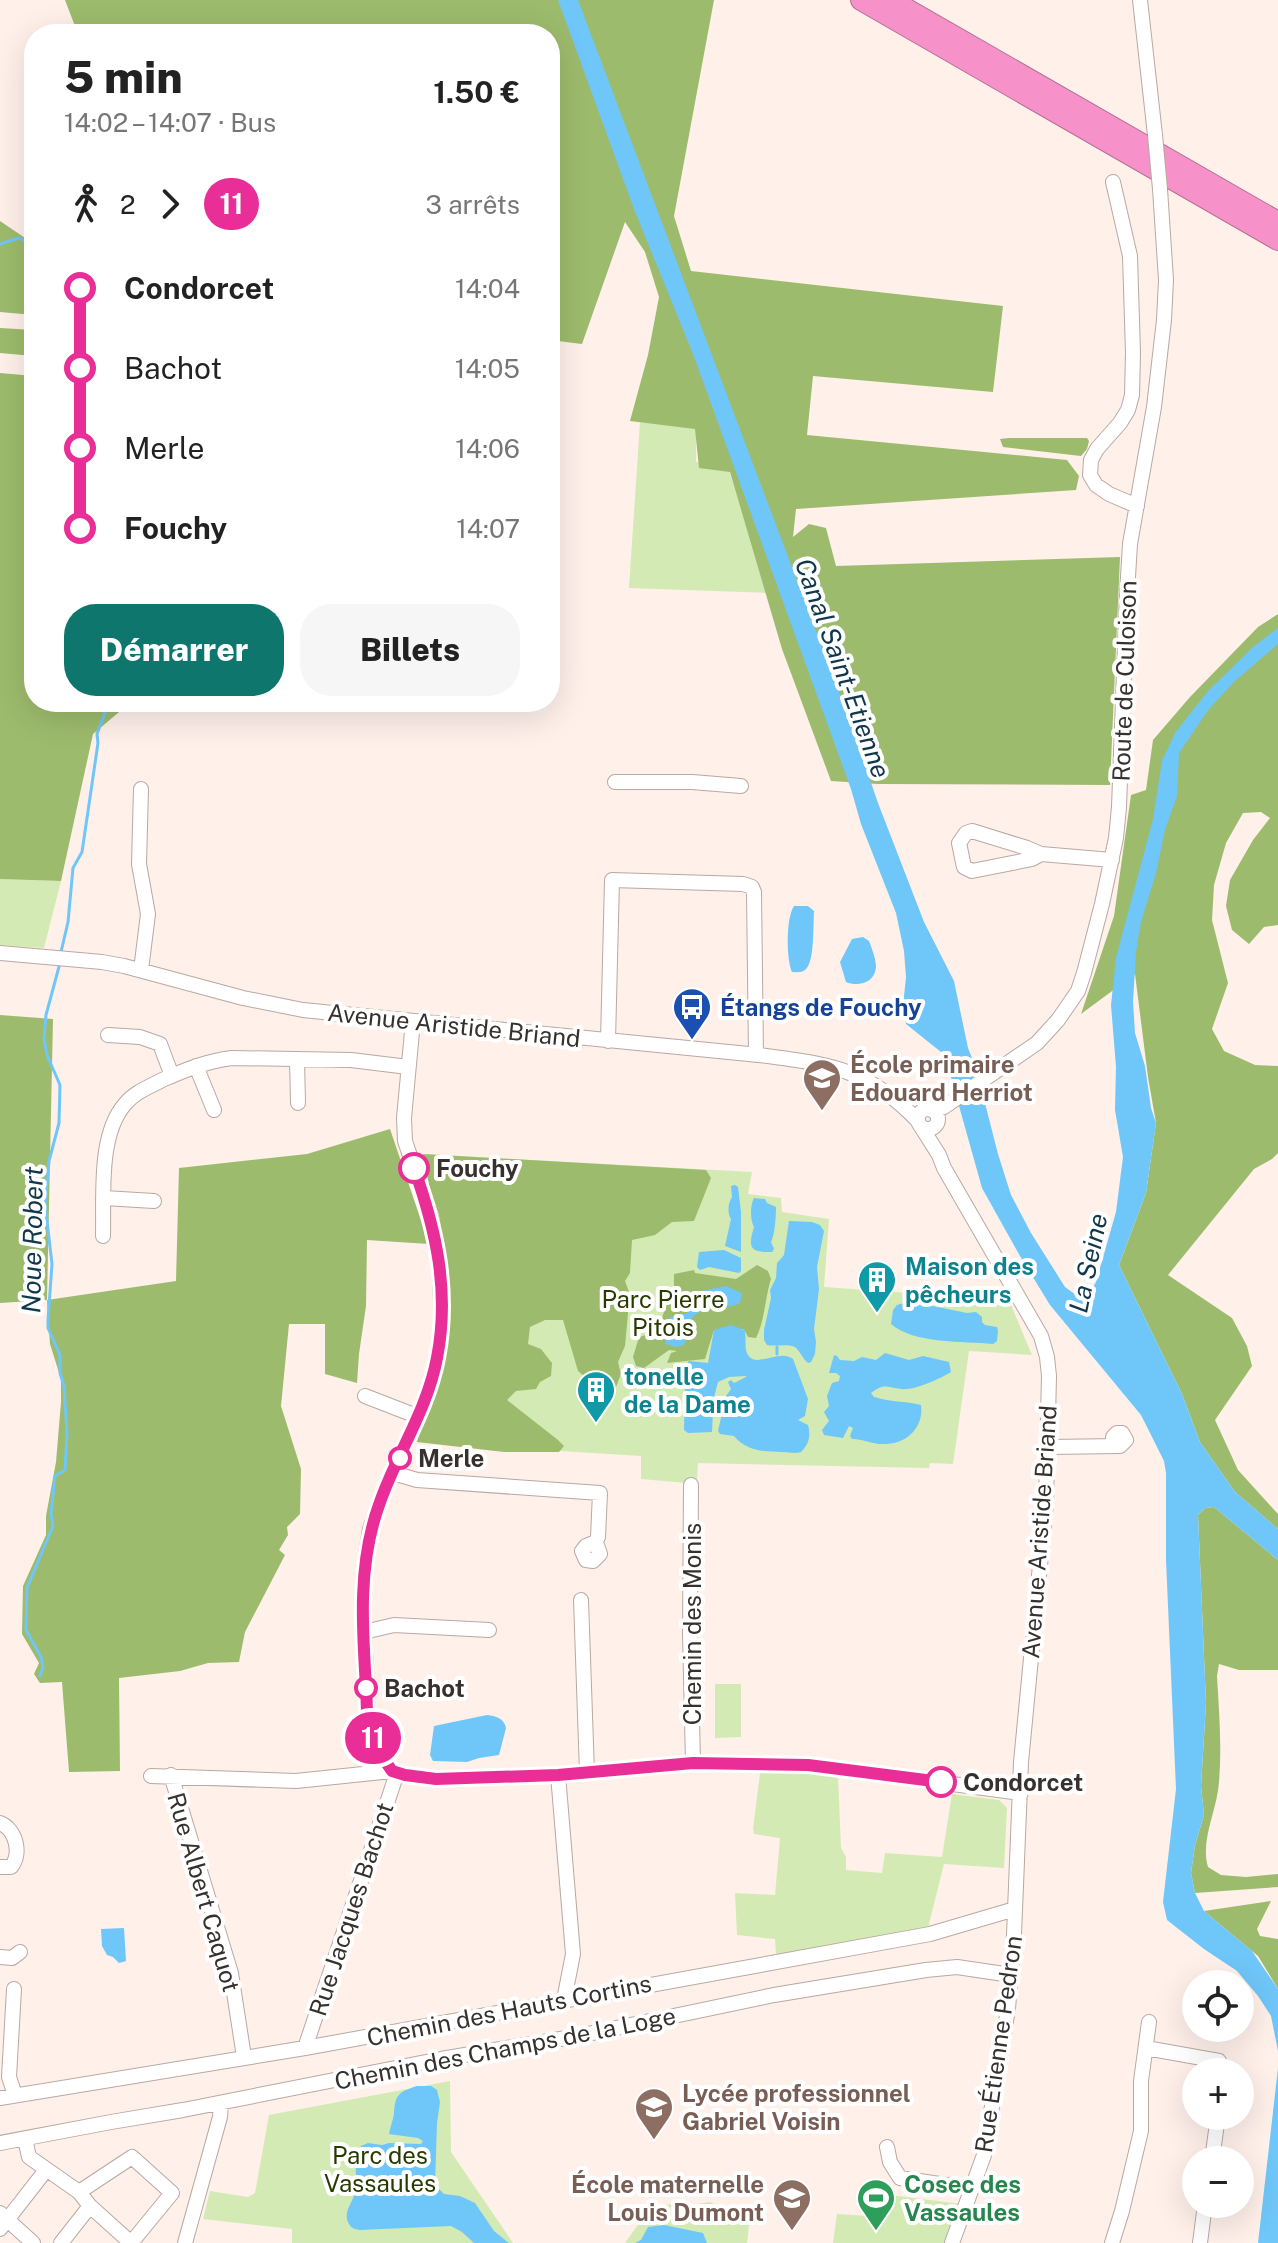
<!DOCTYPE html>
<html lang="fr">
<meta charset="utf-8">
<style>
:root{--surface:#fff;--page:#f6f6f6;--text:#222;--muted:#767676;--accent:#0f766e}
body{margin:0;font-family:"Public Sans",sans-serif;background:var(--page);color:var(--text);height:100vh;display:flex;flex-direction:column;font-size:30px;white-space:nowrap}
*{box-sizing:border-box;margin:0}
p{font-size:26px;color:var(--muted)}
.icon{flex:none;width:44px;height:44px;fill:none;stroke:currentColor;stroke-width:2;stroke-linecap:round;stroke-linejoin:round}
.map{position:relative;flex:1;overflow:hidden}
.sheet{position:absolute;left:24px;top:24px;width:536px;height:688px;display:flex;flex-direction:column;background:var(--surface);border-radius:32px;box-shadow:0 8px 32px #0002}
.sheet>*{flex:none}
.badge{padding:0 16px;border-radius:26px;font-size:28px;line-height:52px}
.controls{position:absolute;left:1182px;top:1970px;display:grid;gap:16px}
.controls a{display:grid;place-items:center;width:72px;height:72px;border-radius:50%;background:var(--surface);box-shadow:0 8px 32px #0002;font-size:40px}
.map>.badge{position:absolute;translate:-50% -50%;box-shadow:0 0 0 4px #fff}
.legs{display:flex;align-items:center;gap:12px;height:88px;padding:0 40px;font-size:26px}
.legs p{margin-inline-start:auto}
.overview{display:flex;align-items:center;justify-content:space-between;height:136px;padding:0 40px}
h1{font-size:44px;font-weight:800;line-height:60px}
.primary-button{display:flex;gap:16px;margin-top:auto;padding:16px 40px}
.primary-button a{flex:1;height:92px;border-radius:32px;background:var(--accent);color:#fff;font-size:32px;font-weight:800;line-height:92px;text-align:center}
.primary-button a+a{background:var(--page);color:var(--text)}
ul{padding:0 40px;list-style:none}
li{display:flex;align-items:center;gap:28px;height:80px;font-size:30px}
li i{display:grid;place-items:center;width:12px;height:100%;margin:0 10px;background:currentColor}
li i::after{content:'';width:20px;height:20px;margin:-10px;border:6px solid;border-radius:50%;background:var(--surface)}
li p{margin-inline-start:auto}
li:first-child i{background:linear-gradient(#0000 50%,currentColor 0)}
li:last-child i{background:linear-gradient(currentColor 50%,#0000 0)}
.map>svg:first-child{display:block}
.green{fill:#d4eab4}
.forest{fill:#9dbb6c}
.water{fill:#6fc6f8}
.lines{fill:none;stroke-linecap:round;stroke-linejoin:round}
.stream{stroke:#6fc6f8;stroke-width:3}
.minor-casing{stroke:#b7a9a3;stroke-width:16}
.highway-casing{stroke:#b37093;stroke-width:22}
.minor{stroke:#fff;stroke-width:14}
.highway{stroke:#f692c9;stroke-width:20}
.minor-bridge-casing{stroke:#b7a9a3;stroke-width:16;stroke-linecap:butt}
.minor-bridge{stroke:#fff;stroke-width:14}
.line-1-casing{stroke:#fff;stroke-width:18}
.line-1{stroke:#e92e97;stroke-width:12}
.stop-1-dot{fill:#fff;stroke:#e92e97;stroke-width:4}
.labels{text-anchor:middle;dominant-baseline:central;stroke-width:8;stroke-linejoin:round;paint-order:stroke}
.street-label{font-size:24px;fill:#36302e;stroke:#fff}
.transit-label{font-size:24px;font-weight:bold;fill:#164399;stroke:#fff;text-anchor:start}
.education-label{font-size:24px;font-weight:bold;fill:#785e54;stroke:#fff;text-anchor:start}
.stop-label{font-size:24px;font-weight:bold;fill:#36302e;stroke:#fff;text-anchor:start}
.culture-label{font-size:24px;font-weight:bold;fill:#0d838f;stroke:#fff;text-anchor:start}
.park-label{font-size:24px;fill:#293a00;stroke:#fff}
.leisure-label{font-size:24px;font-weight:bold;fill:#27864d;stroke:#fff;text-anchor:start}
.water-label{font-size:26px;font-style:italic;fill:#10374b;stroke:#fff}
</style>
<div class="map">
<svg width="1278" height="2243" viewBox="0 0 1278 2243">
<rect width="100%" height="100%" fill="#fff0ea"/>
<path class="green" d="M640 422 696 428V462L727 464 768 593 629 588Z
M0 879 61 881 44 948 0 945Z
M423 1154 752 1172 748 1194 781 1198 782 1212 829 1219 824 1287 1009 1300 1032 1355 969 1351 953 1464 930 1463 929 1468 698 1463 697 1484 641 1479V1456L417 1442 449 1317 450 1284 439 1215 429 1185Z
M715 1684H741V1737L715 1738Z
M805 1772 838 1777 841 1848 846 1857V1870L882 1873 885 1853 942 1857 952 1794 999 1800 1007 1808 1004 1868 944 1864 928 1928 776 1955 775 1939 737 1935 735 1893 775 1895 780 1838 754 1834 753 1829 760 1773Z
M450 2081 451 2152 513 2243H292V2229L203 2219 210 2191 248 2197 255 2193 269 2115Z
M872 2180 882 2181V2194L962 2204 948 2243H833L837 2214 869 2216Z
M710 2202 729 2210H751L747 2243H625L652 2205 696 2204Z"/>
<path class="forest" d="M65 0H714L674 216 691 271 1003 306 993 392 813 376 807 435 1067 460 1079 476 1076 490 796 509 793 537 809 524 826 528 836 566 1120 557 1110 785 878 784 831 781 782 649 730 472 699 468 695 429 630 421 648 355 659 297 645 252 625 222 582 344 550 340V34H78Z
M0 221 34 244V315L0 312Z
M0 328 34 330V356L0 353Z
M0 373 34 376V702H131L93 734 61 881 0 879Z
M1009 438H1087L1089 441 1087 449 1081 456 1003 447 1000 439Z
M1278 614V925L1264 927 1249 944 1232 930 1226 906 1230 880 1253 840 1270 818 1261 812 1243 813 1226 843 1214 885 1212 920 1228 983 1212 1029 1224 1051 1255 1065 1278 1066V1153L1272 1159 1254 1169 1168 1275 1232 1318 1247 1346 1252 1366 1215 1420 1238 1470 1278 1514V1529L1235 1492 1200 1442 1182 1394 1119 1265 1146 1193 1156 1123 1148 1077 1135 974 1081 1014 1114 916 1131 795 1146 790 1153 740 1190 697 1258 627Z
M0 1015 53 1019 47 1300 176 1281 179 1168 307 1154 390 1129 429 1244 367 1240 366 1306 359 1354 357 1383 325 1374V1324H289L281 1406 301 1469 300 1514 287 1527 288 1535 279 1550 285 1555 245 1632 239 1662 208 1663 180 1671 119 1678 120 1771 69 1772 62 1682 40 1683 34 1674 39 1663 22 1634 23 1586 46 1535V1516L56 1462 61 1402V1379L50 1344 47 1300 0 1303Z
M423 1154 706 1170 711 1178 694 1221 672 1222 655 1235 632 1240 630 1273 625 1281 629 1292 628 1313 625 1346 618 1362 621 1374 616 1387C602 1388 588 1380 578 1371L563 1320H545L530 1327 528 1344 541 1349 552 1363 551 1376 540 1382 536 1389 516 1391 507 1400 558 1440 564 1446 559 1452H504L417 1442 449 1317 450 1284 439 1215 429 1185Z
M757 1265 768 1271 771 1279C765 1298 765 1320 756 1338L748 1337 744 1329 714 1330 705 1359 667 1363 671 1353 677 1351 669 1350 644 1368 636 1366 633 1357 639 1337 655 1332 661 1336V1322L665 1308 668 1303H678L683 1298 681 1288 674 1287V1274L694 1270 695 1273 736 1279Z
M1214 1507 1278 1560V1670H1239L1219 1664 1217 1676C1219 1711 1222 1747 1219 1782 1217 1811 1200 1840 1208 1867L1221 1875 1246 1877 1278 1874V1887L1195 1893 1191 1873 1195 1845 1204 1815 1201 1786 1206 1703 1198 1515 1205 1508Z
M1271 1901 1257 1929 1260 1936 1278 1939V1989L1258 1956 1204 1911Z"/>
<path class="water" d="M558 0H578L847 713 878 803 924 922 954 981 968 1048 976 1068 998 1154 1011 1195 1031 1233 1065 1287 1076 1295 1089 1294 1096 1282 1116 1212 1123 1157 1115 1110 1116 1067 1111 1005 1116 958 1153 819 1162 761 1175 733 1208 691 1253 647 1278 628V644L1235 681 1209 709 1179 753 1177 796 1165 830 1156 873 1141 922 1136 952 1133 1002 1135 1033 1145 1066 1151 1108 1156 1123 1146 1193 1119 1265 1182 1394 1200 1442 1235 1492 1278 1529V1560L1214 1507 1205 1508 1198 1515 1206 1703 1201 1786 1204 1815 1195 1845 1191 1873 1195 1893 1204 1911 1252 1951 1278 1989V2051L1271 2016 1258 1996 1237 1971 1204 1949 1167 1920 1163 1902 1176 1789 1166 1560V1473L1164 1461 1141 1415 1050 1305 1020 1256 982 1188 947 1063 941 1052 906 1024 903 1006 906 977 904 951 896 913 861 824 851 789 693 354 634 209Z
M794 906H808L814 911C813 923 815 963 805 970 802 973 795 972 792 972 786 959 786 918 794 906Z
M863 937 869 941C872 949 876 959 876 967 875 983 858 987 846 982L840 962 852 939Z
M735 1185 738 1187 741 1212V1252L725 1246 731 1219C727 1213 728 1203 732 1197L731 1186Z
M754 1198 765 1199 767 1203 776 1207C776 1215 775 1235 771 1242L774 1249 772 1252C749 1253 748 1247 754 1227 750 1220 750 1205 754 1198Z
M789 1221 812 1222 820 1225 824 1231 817 1267 819 1289 814 1329 816 1342 815 1354 811 1362 808 1363C803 1359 800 1351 795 1347 788 1343 775 1347 767 1345L764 1340V1330L771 1298 770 1290 776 1278 777 1263 784 1255Z
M724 1250 741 1258V1271L739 1273 709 1267 700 1270 697 1267 699 1252Z
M726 1286 742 1293 740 1303C722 1312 697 1301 688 1326 685 1333 687 1339 684 1345L675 1347 666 1344 665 1327 670 1317 687 1313 697 1292Z
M904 1303 923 1304 967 1313 976 1312 982 1317V1322L985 1325 997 1327 998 1331 997 1341 993 1344C963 1341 914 1344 891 1324L893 1310 897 1305Z
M731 1325 745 1330C746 1337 745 1344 746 1350 752 1373 778 1347 793 1359L808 1399 805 1416 798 1420 808 1425C811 1436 809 1444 801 1452 794 1454 790 1452 782 1452 763 1451 748 1452 734 1436L720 1434 718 1431 726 1396 731 1389 728 1382 731 1380 734 1383 746 1377V1376L729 1377 718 1382 711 1409 713 1411 712 1432 688 1433 684 1430C684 1409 686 1388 686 1365L689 1361 708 1363 714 1330Z
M885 1353 909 1360 923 1356 949 1362 951 1372C940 1379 913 1391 901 1389 886 1387 884 1383 871 1393L874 1397C889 1402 906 1401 921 1405 924 1427 907 1444 885 1444 874 1445 863 1439 852 1439L850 1436 853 1428 849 1426 843 1438 824 1435 822 1430 829 1421 824 1412 829 1406 827 1396 832 1383 839 1381 840 1376 836 1373H829L834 1355 837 1356 840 1360 854 1361 862 1357 876 1360Z
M487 1715C496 1716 504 1718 506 1728L499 1755 479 1758 467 1762 433 1761 430 1755 434 1726Z
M124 1928 126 1961 119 1963 113 1957 107 1955 102 1946 101 1929Z
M1278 2068V2243H1258Z
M417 2086H431L437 2090 440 2102 437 2123 435 2185 444 2194 460 2196 475 2203 494 2231 509 2243H474L462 2232 451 2226 360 2230C355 2229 352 2229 349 2224 342 2212 353 2203 355 2192 358 2174 352 2164 361 2146L368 2143 382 2145 389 2143 421 2144 423 2141 418 2138 389 2134C390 2127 393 2121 394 2114 395 2095 398 2092 417 2086Z
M664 2225 703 2233 707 2243H635L641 2240 648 2227Z"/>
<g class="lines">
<path class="stream" d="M0 244 19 238 34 246
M61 952 68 922 73 868 82 852 98 743 97 734 109 702
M777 1347V1354
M40 1676 43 1667 41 1657 26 1630 27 1588 53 1526 51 1514 55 1476 65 1470 67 1433 64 1386 60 1373V1355L48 1328V1320L52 1264 45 1204 49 1161 59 1123 60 1085 47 1055 44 1039 46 1015 60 963"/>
<defs>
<path id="minor" d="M1140 0 1155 135
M1113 182 1130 256 1133 353 1132 395 1128 410 1120 423 1097 449 1091 460 1090 475 1096 485 1109 494 1137 506
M615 782H692L741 786
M1041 854 1032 859 972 871 964 867 959 843 966 833 972 831 1027 848 1041 854 1112 860
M0 953 102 962 124 966 243 998 303 1010 759 1055C828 1064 868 1068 918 1121
M141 970 148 914 139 864 141 789
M413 1021 404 1118 405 1141 431 1218 439 1257 442 1323 437 1358 430 1386 419 1417 380 1500 370 1529 366 1554 363 1582 364 1632 369 1731 392 1771 405 1775 436 1779 558 1775 693 1763 808 1765 1021 1793
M108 1035 140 1037 160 1044 172 1076
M608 1041 612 880 743 884 752 887 754 892 756 1055
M297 1059 298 1103
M196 1066 214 1110
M918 1119a10 10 0 1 1 20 0a10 10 0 1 1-20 0Z
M933 1111 944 1107 1037 1043 1058 1020 1078 991 1084 973 1102 904 1116 838 1119 807 1127 593 1130 544 1154 407 1164 320 1166 280 1160 189
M920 1125 939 1155 944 1168 1041 1336 1047 1357 1049 1376 1046 1503 1021 1762 1014 1935 1008 2009 984 2155 952 2243
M104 1198 154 1201
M103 1236C104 1195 98 1135 125 1104 135 1092 149 1087 162 1080 185 1070 207 1061 232 1058L351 1060 408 1067
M365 1396 419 1417
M1048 1447 1120 1446 1126 1440 1122 1433H1117L1113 1437V1443L1117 1445
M393 1473 417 1480 600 1493 598 1537 596 1542 586 1546 582 1551 586 1560 593 1561 600 1554 596 1542
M691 1485 690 1634 693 1763
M581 1600 587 1773
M364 1632 394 1625 489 1630
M171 1775 231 1973 244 2057
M558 1775 573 1954 564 2000
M151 1776 296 1781 392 1771
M0 1823C16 1829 22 1854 11 1867H0
M0 1957 12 1958 20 1952
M14 1989 9 2077 15 2095
M305 2048 395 1779 392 1771
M1146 2048 1219 2061
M0 2098 305 2048 930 1934 1015 1909
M25 2139 29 2157 79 2192
M0 2143 111 2122 183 2110 441 2059 578 2036 774 1995 926 1970 957 1967 1011 1975
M887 2147 890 2162 900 2178 972 2189
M1212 2160 1218 2116
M90 2206 131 2243
M0 2213 33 2243
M0 2229 46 2170
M61 2243 90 2206 79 2192 132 2157 172 2193 131 2243
M185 2243 220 2117 221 2103
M1112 2243 1122 2211 1141 2131V2081L1149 2022
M1200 2243 1205 2204"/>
<path id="highway" d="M861 0 1278 240
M891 0 1278 222"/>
</defs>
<use href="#minor" class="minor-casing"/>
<use href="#highway" class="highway-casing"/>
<use href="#minor" class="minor"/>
<use href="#highway" class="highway"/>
<defs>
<path id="minor-bridge" d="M1155 135 1160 189"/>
</defs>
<use href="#minor-bridge" class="minor-bridge-casing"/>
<use href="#minor-bridge" class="minor-bridge"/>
</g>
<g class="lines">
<defs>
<path id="line-1" d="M414 1168C436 1230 450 1291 437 1358 427 1411 396 1455 379 1505 358 1563 362 1625 366 1686 367 1699 366 1714 369 1728 371 1742 384 1759 392 1771L405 1775 436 1779 558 1775 693 1763 808 1765 941 1782"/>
</defs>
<use href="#line-1" class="line-1-casing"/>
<use href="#line-1" class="line-1"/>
</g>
<defs>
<symbol id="bus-pin" viewBox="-11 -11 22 30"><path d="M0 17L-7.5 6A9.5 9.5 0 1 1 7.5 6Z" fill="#1a4fb4" stroke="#fff"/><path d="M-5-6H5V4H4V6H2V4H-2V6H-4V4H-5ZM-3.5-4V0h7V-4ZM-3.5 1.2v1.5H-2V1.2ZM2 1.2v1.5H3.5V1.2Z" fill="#fff"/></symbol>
<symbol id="school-pin" viewBox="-11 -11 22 30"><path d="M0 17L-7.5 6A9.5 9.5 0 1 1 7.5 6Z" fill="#8d6e63" stroke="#fff"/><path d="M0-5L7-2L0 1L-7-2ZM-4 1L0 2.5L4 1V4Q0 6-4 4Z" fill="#fff"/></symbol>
<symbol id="building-pin" viewBox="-11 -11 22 30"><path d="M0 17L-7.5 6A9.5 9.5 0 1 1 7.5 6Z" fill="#0f9aa8" stroke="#fff"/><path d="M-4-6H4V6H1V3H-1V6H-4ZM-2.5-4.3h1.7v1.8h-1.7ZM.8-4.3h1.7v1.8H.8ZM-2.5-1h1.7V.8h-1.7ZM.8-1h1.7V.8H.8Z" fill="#fff"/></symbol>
<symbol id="stadium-pin" viewBox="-11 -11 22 30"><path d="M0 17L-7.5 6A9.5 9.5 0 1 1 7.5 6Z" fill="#2e9e5b" stroke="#fff"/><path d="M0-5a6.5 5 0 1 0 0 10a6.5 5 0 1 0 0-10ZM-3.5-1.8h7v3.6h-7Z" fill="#fff"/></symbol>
</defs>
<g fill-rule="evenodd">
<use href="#bus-pin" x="670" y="985" width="44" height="60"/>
<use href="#school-pin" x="800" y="1056" width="44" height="60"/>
<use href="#building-pin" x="855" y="1258" width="44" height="60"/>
<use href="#building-pin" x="574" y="1368" width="44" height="60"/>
<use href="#school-pin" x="632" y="2085" width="44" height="60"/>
<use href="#school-pin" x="770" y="2176" width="44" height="60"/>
<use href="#stadium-pin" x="854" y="2176" width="44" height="60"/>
</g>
<g class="stop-1-dot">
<circle cx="414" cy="1168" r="14"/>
<circle cx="400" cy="1458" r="10"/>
<circle cx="366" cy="1688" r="10"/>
<circle cx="941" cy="1782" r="14"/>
</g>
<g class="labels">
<g class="street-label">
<text transform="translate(1124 681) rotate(-88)">Route de Culoison</text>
<text transform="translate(454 1025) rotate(6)">Avenue Aristide Briand</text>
<text transform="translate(1039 1532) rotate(-86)">Avenue Aristide Briand</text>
<text transform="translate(692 1624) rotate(-90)">Chemin des Monis</text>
<text transform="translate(204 1892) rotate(74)">Rue Albert Caquot</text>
<text transform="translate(351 1909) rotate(-72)">Rue Jacques Bachot</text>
<text transform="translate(509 2010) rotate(-11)">Chemin des Hauts Cortins</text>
<text transform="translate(998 2044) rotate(-82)">Rue Étienne Pedron</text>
<text transform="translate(505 2048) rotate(-11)">Chemin des Champs de la Loge</text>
</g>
<g class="transit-label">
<text x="720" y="1007">Étangs de Fouchy</text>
</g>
<g class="education-label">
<text x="850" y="1064">École primaire<tspan x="850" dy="28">Edouard Herriot</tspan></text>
<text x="682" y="2093">Lycée professionnel<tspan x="682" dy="28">Gabriel Voisin</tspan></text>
<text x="764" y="2184" text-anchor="end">École maternelle<tspan x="764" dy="28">Louis Dumont</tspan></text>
</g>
<g class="stop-label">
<text x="436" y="1168">Fouchy</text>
<text x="418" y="1458">Merle</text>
<text x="384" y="1688">Bachot</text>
<text x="963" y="1782">Condorcet</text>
</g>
<g class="culture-label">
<text x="905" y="1266">Maison des<tspan x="905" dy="28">pêcheurs</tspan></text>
<text x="624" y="1376">tonelle<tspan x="624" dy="28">de la Dame</tspan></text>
</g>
<g class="park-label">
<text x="663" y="1299">Parc Pierre<tspan x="663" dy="28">Pitois</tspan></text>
<text x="380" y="2155">Parc des<tspan x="380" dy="28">Vassaules</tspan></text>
</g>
<g class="leisure-label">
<text x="904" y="2184">Cosec des<tspan x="904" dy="28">Vassaules</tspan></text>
</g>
<g class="water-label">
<text transform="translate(843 668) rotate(70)">Canal Saint-Etienne</text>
<text transform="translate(32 1240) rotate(-89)">Noue Robert</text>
<text transform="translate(1088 1263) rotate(-78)">La Seine</text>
</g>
</g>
</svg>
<div class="controls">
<a><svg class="icon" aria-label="locate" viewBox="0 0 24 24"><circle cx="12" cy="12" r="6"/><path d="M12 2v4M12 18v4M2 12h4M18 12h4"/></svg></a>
<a>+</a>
<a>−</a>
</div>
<b class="badge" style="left:373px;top:1738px;background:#e92e97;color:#fff">11</b>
<section class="sheet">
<div class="overview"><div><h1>5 min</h1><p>14:02 – 14:07 · Bus</p></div><b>1.50 €</b></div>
<div class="legs"><svg class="icon" aria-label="walk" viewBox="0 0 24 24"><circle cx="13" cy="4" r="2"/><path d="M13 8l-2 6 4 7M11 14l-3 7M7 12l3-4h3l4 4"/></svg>2<svg class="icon" aria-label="forward" viewBox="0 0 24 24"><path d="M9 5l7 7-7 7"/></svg><b class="badge" style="background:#e92e97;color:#fff">11</b><p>3 arrêts</p></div>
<ul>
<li><i style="color:#e92e97"></i><b>Condorcet</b><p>14:04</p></li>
<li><i style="color:#e92e97"></i><span>Bachot</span><p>14:05</p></li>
<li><i style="color:#e92e97"></i><span>Merle</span><p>14:06</p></li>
<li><i style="color:#e92e97"></i><b>Fouchy</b><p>14:07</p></li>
</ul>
<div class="primary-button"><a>Démarrer</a><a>Billets</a></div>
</section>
</div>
